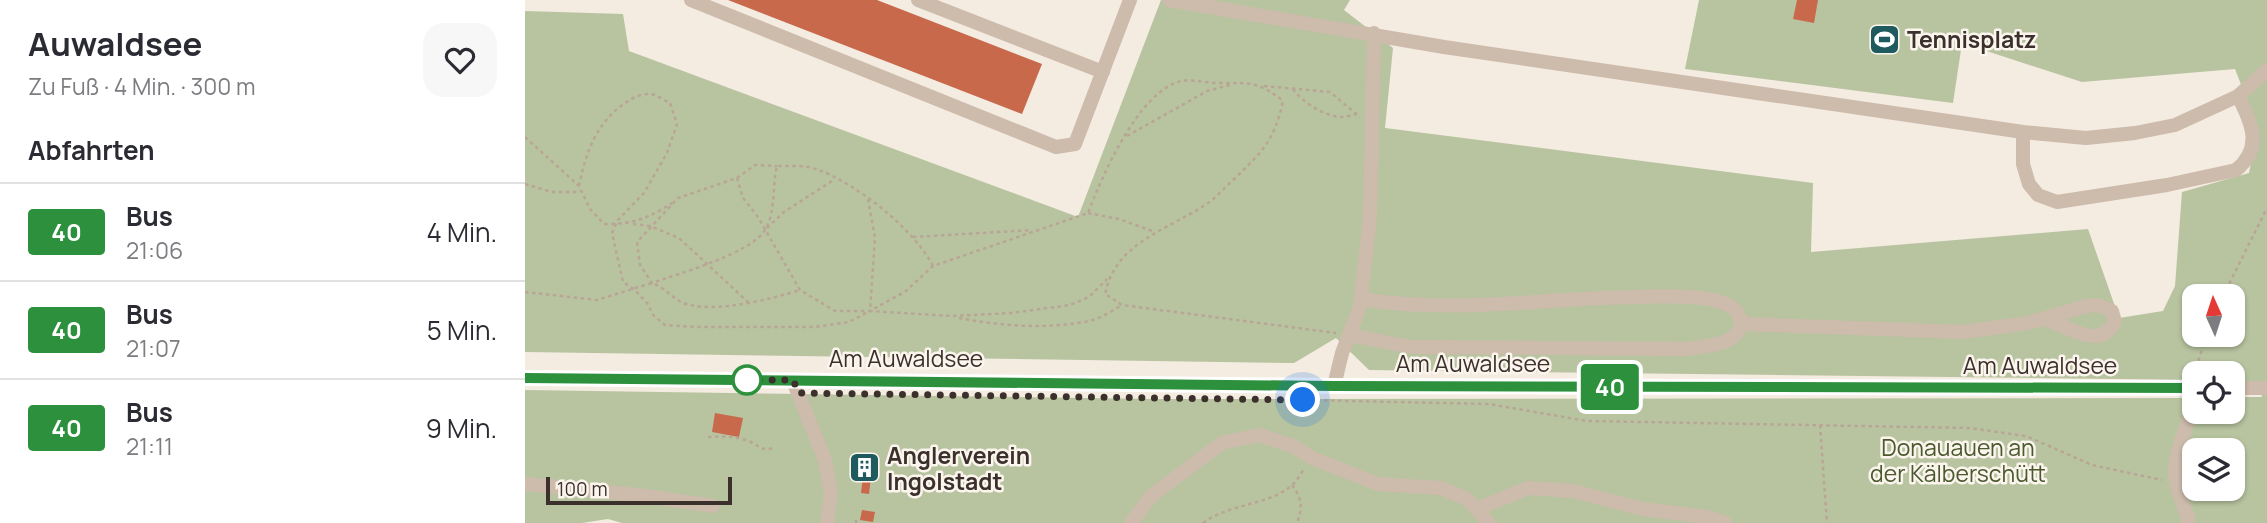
<!DOCTYPE html>
<html lang="de">
<meta charset="utf-8">
<style>
:root{--surface:#fff;--page:#f7f7f7;--text:#2b2b33;--muted:#7c7c81;--line:#e1e1e2}
body{margin:0;font-family:Manrope,sans-serif;background:var(--page);color:var(--text);height:100vh;display:flex;flex-direction:column;font-size:26px;white-space:nowrap}
*{box-sizing:border-box;margin:0}
p{font-size:23px;color:var(--muted)}
.icon{flex:none;width:38px;height:38px;fill:none;stroke:currentColor;stroke-width:2;stroke-linecap:round;stroke-linejoin:round}
.map{position:relative;flex:1;overflow:hidden}
.details{display:flex;flex-direction:column;background:var(--surface);width:525px}
.details>*{flex:none}
.badge{padding:0 14px;border-radius:5px;font-size:24px;line-height:46px}
.needle{width:46px;rotate:357deg}
.controls{position:absolute;left:1657px;top:284px;display:grid;gap:14px}
.controls a{display:grid;place-items:center;width:63px;height:63px;border-radius:14px;background:var(--surface);box-shadow:0 2px 5px #0004;font-size:35px}
.scale{position:absolute;left:21px;bottom:18px;width:186px;box-sizing:border-box;padding-left:7px;border:4px solid #3b302b;border-top:0;font-size:19px;line-height:24px;white-space:nowrap;color:#3b302b;-webkit-text-stroke:5px #fbf5ee;paint-order:stroke}
.you{position:absolute;width:35px;height:35px;margin:-18px;border:5px solid #fff;border-radius:50%;background:#1a73e8;box-shadow:0 0 0 10px #1a73e833}
.map>.badge{position:absolute;translate:-50% -50%;box-shadow:0 0 0 4px #fff}
h2{padding:0 28px;font-size:26px;line-height:63px}
.round{display:grid;place-items:center;flex:none;width:74px;height:74px;border-radius:21px;background:var(--page)}
.overview{display:flex;align-items:center;justify-content:space-between;height:119px;padding:0 28px}
h1{font-size:33px;font-weight:700;line-height:52px}
ul{padding:0;list-style:none}
li{display:flex;align-items:center;gap:21px;height:98px;padding:0 28px;border-top:2px solid var(--line)}
li div{flex:1}
li b{display:block;font-size:26px}
li em{font-style:normal}
li .badge{min-width:77px;font-weight:700;text-align:center}
main{display:flex;flex:1;min-height:0}
.map>svg:first-child{display:block}
.green{fill:#b8c4a0;fill-rule:evenodd}
.building{fill:#c8694b}
.lines{fill:none;stroke-linecap:round;stroke-linejoin:round}
.path{stroke:#b9a596;stroke-width:2.5;stroke-dasharray:3.5 3.5;stroke-linecap:butt}
.minor{stroke:#cdbbac;stroke-width:14}
.line-casing{stroke:#fff;stroke-width:16}
.line{stroke:#2c903c;stroke-width:10}
.walk{stroke:#3b302b;stroke-width:7;stroke-dasharray:0 12.6}
.stop-dot{fill:#fff;stroke:#2c903c;stroke-width:3.5}
.labels{text-anchor:middle;dominant-baseline:central;stroke-width:5;stroke-linejoin:round;paint-order:stroke}
.poi-label{font-size:23px;font-weight:bold;fill:#3b302b;stroke:#fbf5ee;text-anchor:start}
.street-label{font-size:23px;fill:#3b302b;stroke:#fbf5ee}
.park-label{font-size:23px;fill:#4a5a2e;stroke:#fbf5ee}
</style>
<main>
<section class="details">
<div class="overview"><div><h1>Auwaldsee</h1><p>Zu Fuß · 4 Min. · 300 m</p></div><a class="round"><svg class="icon" aria-label="heart" viewBox="0 0 24 24"><path d="M12 20l-8-8c-3-5 5-10 8-4 3-6 11-1 8 4z"/></svg></a></div>
<h2>Abfahrten</h2>
<ul>
<li><span class="badge" style="background:#2c903c;color:#fff">40</span><div><b>Bus</b><p>21:06</p></div><em>4 Min.</em></li>
<li><span class="badge" style="background:#2c903c;color:#fff">40</span><div><b>Bus</b><p>21:07</p></div><em>5 Min.</em></li>
<li><span class="badge" style="background:#2c903c;color:#fff">40</span><div><b>Bus</b><p>21:11</p></div><em>9 Min.</em></li>
</ul>
</section>
<div class="map">
<svg width="1742" height="523" viewBox="0 0 1742 523">
<rect width="100%" height="100%" fill="#f4ebe1"/>
<path class="green" d="M636 0H825L819 10 868 48 860 128 1288 183 1286 252 1563 229 1594 318 1638 311 1650 286 1657 192 1724 173 1733 128 1710 69 1557 82 1437 43 1428 103 1160 69 1174 0H1742V523H97L83 519 57 523H0V390L629 399 1669 398 1670 411H1708V397H1737L1735 381H1708V373H1670L1669 380 844 370 811 338 769 363 0 352V11L98 14 104 51 553 217ZM1670 296H1708V334H1670ZM1670 450H1708V488H1670Z"/>
<path class="building" d="M203 0H352L517 64 497 114Z
M1272 0H1293L1289 23 1268 19Z
M190 413 218 418 214 437 187 432Z
M333 458 348 460 344 494 336 493 338 476H331Z
M337 510 350 512 348 522 335 520Z"/>
<g class="lines">
<path class="path" d="M739 86 805 92 835 117
M768 89C777 102 799 116 816 117 821 117 827 115 832 114
M602 136 682 91 705 85
M0 137 54 186 65 209 79 224C109 224 122 219 147 203
M212 178 230 165 252 166
M0 184 27 192H55
M54 186C61 152 71 123 100 103 109 97 119 92 130 95 135 97 140 101 145 103L152 124 142 153 119 193 92 221 87 233 98 282 110 290 122 303 129 316 140 325 171 327H290L324 322 345 311 427 316 486 313 545 305 564 297 582 279
M343 199 350 238 345 311
M563 213 594 219 627 231
M108 224 125 226 154 238 224 303
M242 228 259 212 310 179
M388 237 507 230
M408 266C388 228 331 183 291 169 280 165 264 166 252 166 247 186 251 212 240 230 227 253 153 274 127 283L115 265 112 242 153 198 212 178 218 198 233 217 275 290 310 311H345L381 291 408 266 563 213C577 176 614 91 656 81 667 79 682 83 694 83 725 83 733 81 758 101 749 142 737 152 708 180 699 188 690 199 680 205 642 230 590 243 580 294L597 305 811 333
M0 292 72 300 127 283C142 288 149 302 165 305 196 312 246 299 275 290
M1698 296 1742 208
M434 318C476 326 526 330 568 320 578 317 588 310 597 305
M1669 374 1682 334
M778 400 964 404 1062 421 1445 428 1501 436 1567 465 1637 480
M1295 425 1302 523
M183 437C196 436 210 436 223 441 233 444 236 452 248 448
M767 485C777 499 778 507 772 523
M331 523V520
M678 523C706 503 740 506 765 487 771 482 775 475 779 469"/>
<path class="minor" d="M166 0 531 147 550 144 605 0
M393 0 578 72
M644 0 919 47 1498 132 1561 138 1610 133 1650 125 1713 96 1742 70
M1498 132V164L1504 184 1513 195 1532 202 1642 185 1711 170C1738 148 1727 123 1713 96
M836 299C927 314 1019 298 1110 297 1134 296 1181 295 1201 304 1211 308 1214 314 1217 324
M824 335 886 347 1163 349C1184 345 1210 346 1217 324L1438 332 1503 323 1565 305 1576 306 1587 311 1590 322C1572 354 1541 322 1516 319
M0 378 809 386 1670 388
M268 381 300 460 306 494 302 523
M809 386 817 353 835 306 845 216 849 33
M1708 388H1742
M0 484 113 495 188 506
M952 509 1003 488 1048 491 1118 509 1183 517 1200 523
M606 523 626 496 697 443 734 435 768 446 787 458 853 484 916 488 942 499 964 523
M1662 523 1663 518C1657 501 1648 482 1650 464 1654 438 1670 415 1668 388"/>
</g>
<g class="lines">
<defs>
<path id="line" d="M0 378 809 386 1670 388"/>
</defs>
<use href="#line" class="line-casing"/>
<use href="#line" class="line"/>
<path class="walk" d="M222 380H268L274 393 778 400"/>
</g>
<defs>
<symbol id="stadium-square" viewBox="-11 -11 22 22"><rect x="-9" y="-9" width="18" height="18" rx="4" fill="#1f5a5e" stroke="#fbf5ee"/><path d="M0-5a6.5 5 0 1 0 0 10a6.5 5 0 1 0 0-10ZM-3.5-1.8h7v3.6h-7Z" fill="#fff"/></symbol>
<symbol id="building-square" viewBox="-11 -11 22 22"><rect x="-9" y="-9" width="18" height="18" rx="4" fill="#1f5a5e" stroke="#fbf5ee"/><path d="M-4-6H4V6H1V3H-1V6H-4ZM-2.5-4.3h1.7v1.8h-1.7ZM.8-4.3h1.7v1.8H.8ZM-2.5-1h1.7V.8h-1.7ZM.8-1h1.7V.8H.8Z" fill="#fff"/></symbol>
</defs>
<g fill-rule="evenodd">
<use href="#stadium-square" x="1342" y="22" width="35" height="35"/>
<use href="#building-square" x="322" y="450" width="35" height="35"/>
</g>
<circle class="stop-dot" cx="222" cy="380" r="14"/>
<g class="labels">
<g class="poi-label">
<text x="1382" y="39">Tennisplatz</text>
<text x="362" y="455">Anglerverein<tspan x="362" dy="26">Ingolstadt</tspan></text>
</g>
<g class="street-label">
<text x="381" y="358">Am Auwaldsee</text>
<text x="948" y="363">Am Auwaldsee</text>
<text x="1515" y="365">Am Auwaldsee</text>
</g>
<g class="park-label">
<text x="1433" y="447">Donauauen an<tspan x="1433" dy="26">der Kälberschütt</tspan></text>
</g>
</g>
</svg>
<div class="controls">
<a><svg class="needle" viewBox="-14 -14 28 28"><path d="M0-13l5 13h-10z" fill="#e53935"/><path d="M0 13l5-13h-10z" fill="#7c7c81"/></svg></a>
<a><svg class="icon" aria-label="locate" viewBox="0 0 24 24"><circle cx="12" cy="12" r="6"/><path d="M12 2v4M12 18v4M2 12h4M18 12h4"/></svg></a>
<a><svg class="icon" aria-label="layers" viewBox="0 0 24 24"><path d="M12 4l9 5-9 5-9-5zM3 14l9 5 9-5"/></svg></a>
</div>
<div class="scale">100 m</div>
<div class="you" style="left:778px;top:400px"></div>
<b class="badge" style="left:1085px;top:387px;background:#2c903c;color:#fff">40</b>
</div>
</main>
